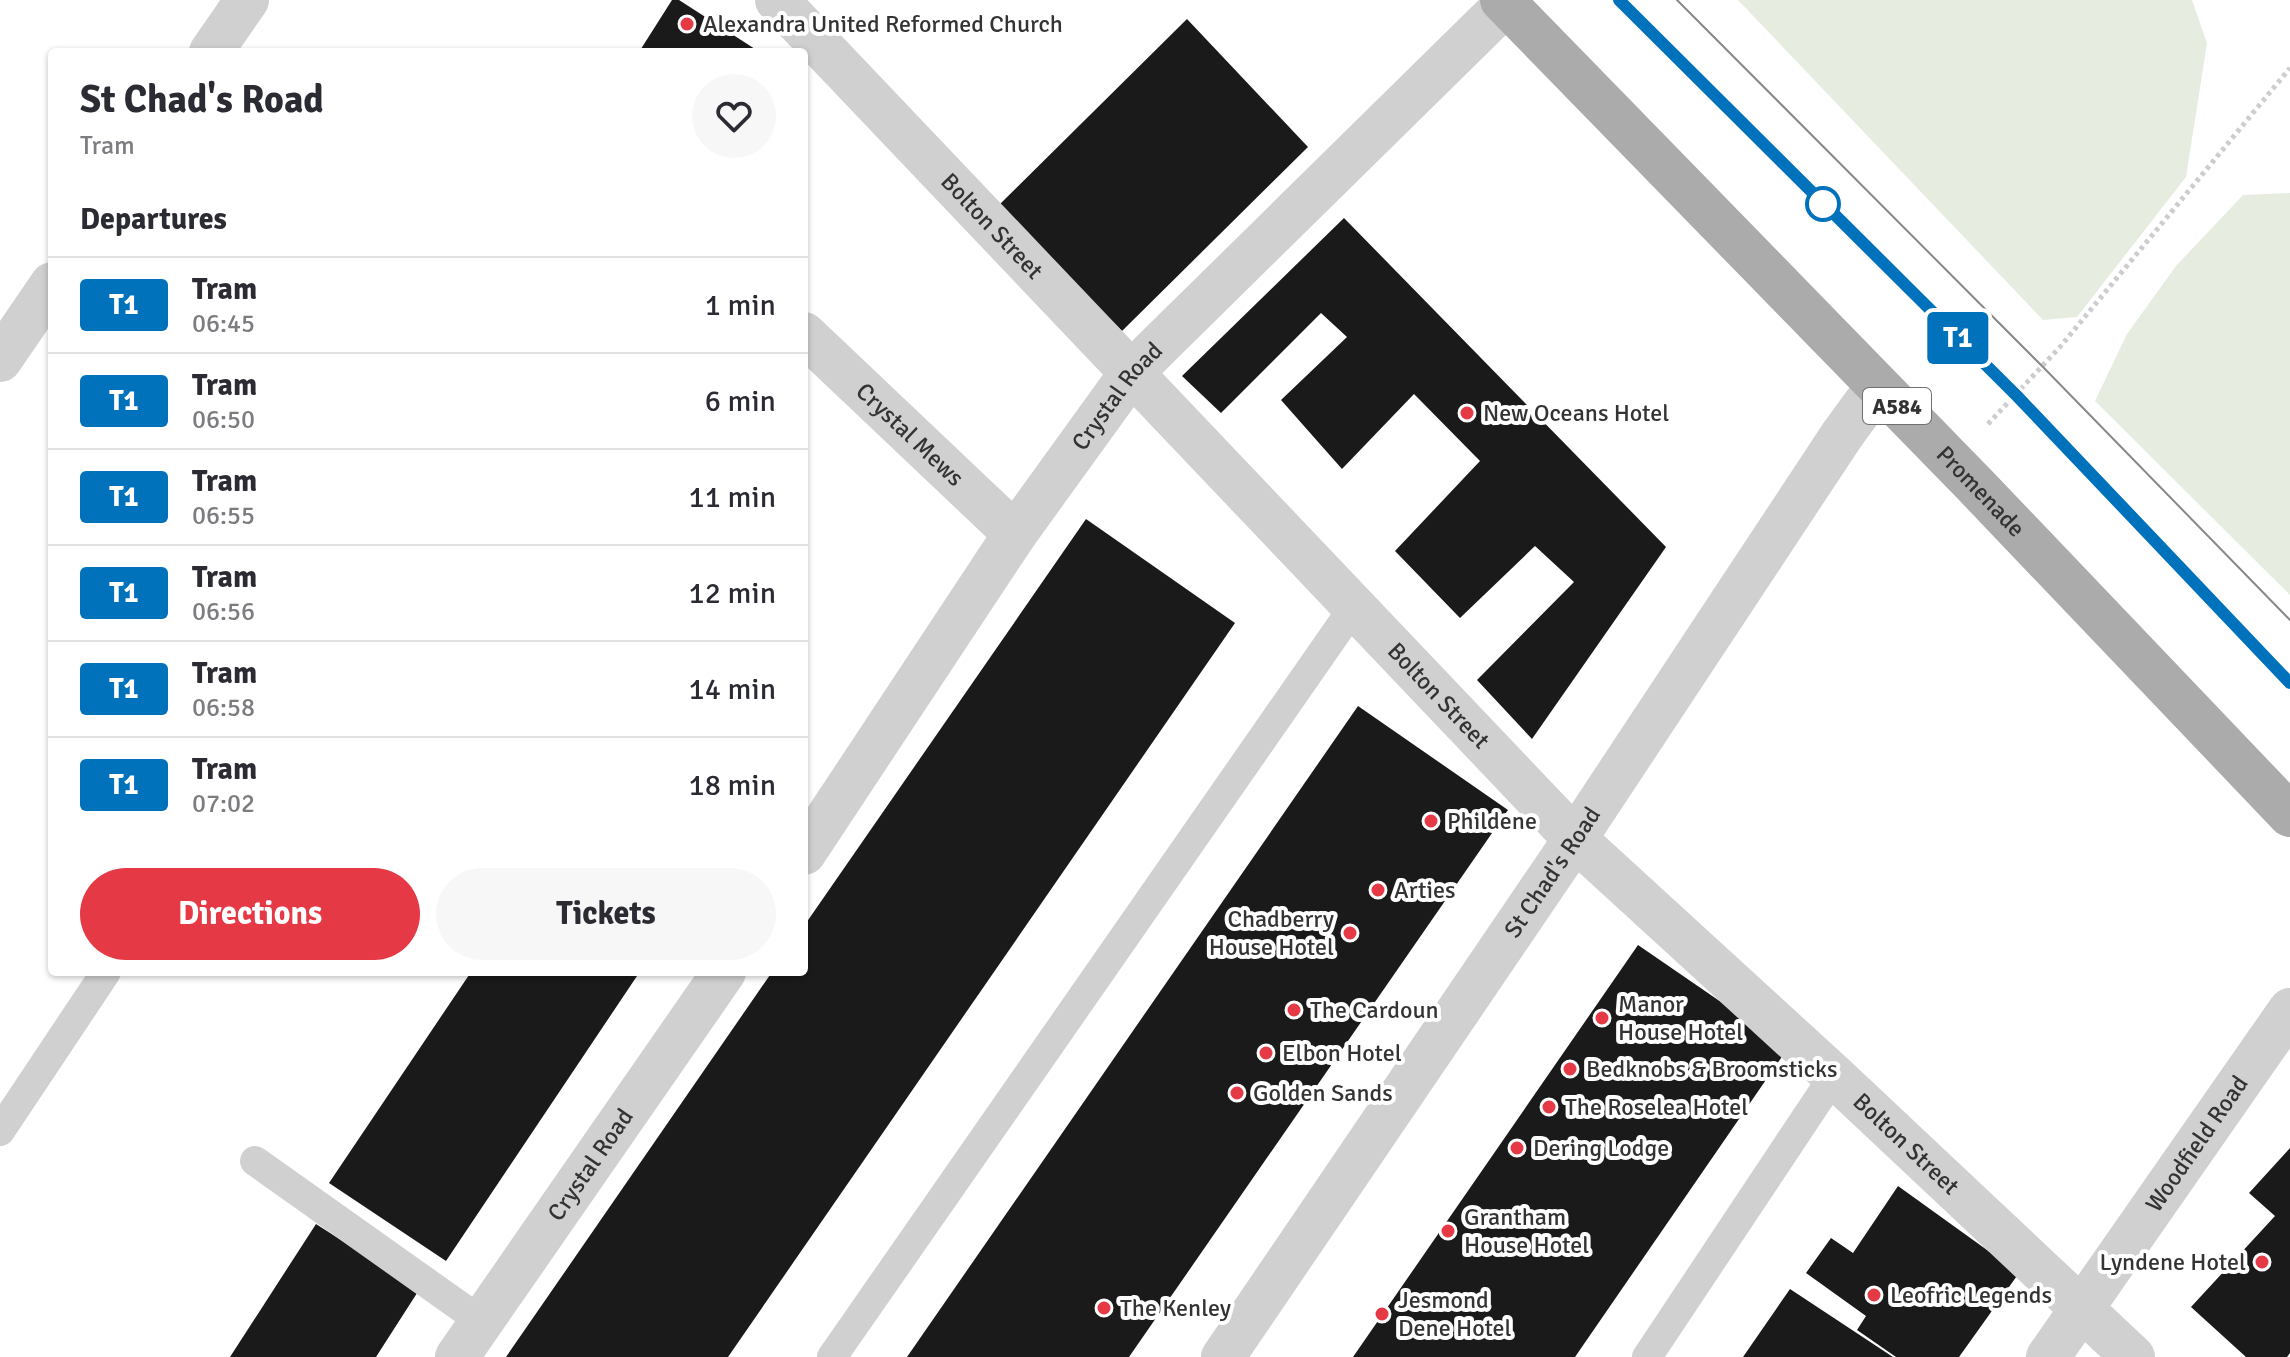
<!DOCTYPE html>
<style>
:root{--surface:#fff;--page:#f7f7f7;--text:#2b2b33;--muted:#7c7c81;--line:#e1e1e2;--accent:#e63946}
body{margin:0;font-family:Signika,sans-serif;background:var(--page);color:var(--text);height:100vh;display:flex;flex-direction:column;font-size:30px;white-space:nowrap}
*{box-sizing:border-box;margin:0}
p{font-size:26px;color:var(--muted)}
.icon{flex:none;width:44px;height:44px;fill:none;stroke:currentColor;stroke-width:2;stroke-linecap:round;stroke-linejoin:round}
.map{position:relative;flex:1;overflow:hidden}
.drawer{position:absolute;left:48px;top:48px;width:760px;height:928px;display:flex;flex-direction:column;background:var(--surface);border-radius:8px;box-shadow:0 2px 6px #0004}
.drawer>*{flex:none}
.badge{padding:0 16px;border-radius:6px;font-size:28px;line-height:52px}
.map>.badge{position:absolute;translate:-50% -50%;box-shadow:0 0 0 4px #fff}
h2{padding:0 32px;font-size:30px;line-height:72px}
.round{display:grid;place-items:center;flex:none;width:84px;height:84px;border-radius:42px;background:var(--page)}
.head{display:flex;align-items:center;justify-content:space-between;height:136px;padding:0 32px}
h1{font-size:38px;font-weight:700;line-height:60px}
.cta{display:flex;gap:16px;margin-top:auto;padding:16px 32px}
.cta a{flex:1;height:92px;border-radius:48px;background:var(--accent);color:#fff;font-size:32px;font-weight:700;line-height:92px;text-align:center}
.cta a+a{background:var(--page);color:var(--text)}
ul{padding:0;list-style:none}
li{display:flex;align-items:center;gap:24px;height:96px;padding:0 32px;border-top:2px solid var(--line)}
li div{flex:1}
li b{display:block;font-size:30px}
li em{font-style:normal}
li .badge{min-width:88px;font-weight:700;text-align:center}
.map>svg:first-child{display:block}
.green{fill:#e6ecdf}
.building{fill:#1a1a1a}
.lines{fill:none;stroke-linecap:round;stroke-linejoin:round}
.path{stroke:#cdcdcd;stroke-width:5;stroke-dasharray:4 4;stroke-linecap:butt}
.lane{stroke:#d0d0d0;stroke-width:30}
.street{stroke:#d0d0d0;stroke-width:44}
.primary{stroke:#ababab;stroke-width:44}
.tram{stroke:#888;stroke-width:2}
.line-casing{stroke:#fff;stroke-width:18}
.line{stroke:#0072bc;stroke-width:12}
.poi-dot{fill:#e63946;stroke:#fff;stroke-width:3}
.stop-dot{fill:#fff;stroke:#0072bc;stroke-width:4}
.labels{text-anchor:middle;dominant-baseline:central;stroke-width:8;stroke-linejoin:round;paint-order:stroke}
.shield{fill:#fff;stroke:#707070;stroke-width:2}
.shield-label{font-size:22px;font-weight:bold;fill:#333}
.poi-label{font-size:24px;fill:#333;stroke:#fff;text-anchor:start}
.street-label{font-size:24px;fill:#333;stroke:#fff}
</style>
<div class="map">
<svg width="2290" height="1357" viewBox="0 0 2290 1357">
<rect width="100%" height="100%" fill="#fff"/>
<path class="green" d="M1738 0H2192L2207 43 2186 177 2077 317 2043 320Z
M2290 193V595L2095 401 2127 334 2176 266 2243 195Z"/>
<path class="building" d="M672 0H679L755 49 753 52H639Z
M1187 19 1308 147 1122 331 998 206Z
M1344 218 1666 547 1532 739 1477 680 1574 582 1535 546 1460 618 1395 551 1480 461 1414 394 1342 469 1281 400 1347 337 1321 313 1221 413 1182 376Z
M1086 519 1235 623 728 1357H506L772 972H804V926Z
M1358 706 1508 810 1129 1357H907Z
M1638 945 1788 1048 1575 1357H1353Z
M471 972H631L637 976 446 1261 329 1183Z
M2290 1148V1353L2287 1357H2246L2191 1307 2275 1216 2249 1193Z
M1898 1186 2019 1273 1959 1357H1896L1857 1330 1866 1316 1806 1273 1831 1238 1853 1253Z
M316 1224 419 1290 376 1357H230Z
M1790 1289 1893 1357H1743Z"/>
<g class="lines">
<path class="path" d="M1988 424 2060 347 2290 68"/>
<path class="lane" d="M0 1131 106 972
M255 1161 482 1322
M832 1357 1354 607
M1647 1357 1834 1076"/>
<g class="street">
<path id="s1" d="M777 0 1575 839 1834 1076 2133 1357"/>
<path d="M211 52 247 0"/>
<path id="s2" d="M804 334 1015 534"/>
<path d="M0 360 52 284"/>
<path id="s3" d="M804 853 1015 534 1132 372 1506 4"/>
<path id="s4" d="M457 1357 724 972"/>
<path id="s5" d="M1223 1357 1575 839 1842 435 1877 387"/>
<path id="s6" d="M2048 1357 2290 1010"/>
</g>
<path class="primary" id="s7" d="M1502 0 1976 486 2290 815"/>
<path class="tram" d="M1619 0 2017 396 2290 683
M1677 0 2043 367 2290 620"/>
</g>
<g class="lines">
<defs>
<path id="line" d="M1619 0 2017 396 2290 683"/>
</defs>
<use href="#line" class="line-casing"/>
<use href="#line" class="line"/>
</g>
<g class="poi-dot">
<circle cx="687" cy="24" r="8"/>
<circle cx="1467" cy="413" r="8"/>
<circle cx="1431" cy="821" r="8"/>
<circle cx="1378" cy="890" r="8"/>
<circle cx="1350" cy="933" r="8"/>
<circle cx="1294" cy="1010" r="8"/>
<circle cx="1602" cy="1018" r="8"/>
<circle cx="1266" cy="1053" r="8"/>
<circle cx="1570" cy="1069" r="8"/>
<circle cx="1237" cy="1093" r="8"/>
<circle cx="1549" cy="1107" r="8"/>
<circle cx="1517" cy="1148" r="8"/>
<circle cx="1448" cy="1231" r="8"/>
<circle cx="2262" cy="1262" r="8"/>
<circle cx="1874" cy="1295" r="8"/>
<circle cx="1104" cy="1308" r="8"/>
<circle cx="1382" cy="1314" r="8"/>
</g>
<circle class="stop-dot" cx="1823" cy="204" r="16"/>
<g class="labels">
<rect class="shield" x="1863" y="388" width="68" height="36" rx="6"/>
<g class="shield-label">
<text x="1897" y="406">A584</text>
</g>
<g class="poi-label">
<text x="703" y="24">Alexandra United Reformed Church</text>
<text x="1483" y="413">New Oceans Hotel</text>
<text x="1447" y="821">Phildene</text>
<text x="1394" y="890">Arties</text>
<text x="1334" y="919" text-anchor="end">Chadberry<tspan x="1334" dy="28">House Hotel</tspan></text>
<text x="1618" y="1004">Manor<tspan x="1618" dy="28">House Hotel</tspan></text>
<text x="1310" y="1010">The Cardoun</text>
<text x="1282" y="1053">Elbon Hotel</text>
<text x="1586" y="1069">Bedknobs &amp; Broomsticks</text>
<text x="1253" y="1093">Golden Sands</text>
<text x="1565" y="1107">The Roselea Hotel</text>
<text x="1533" y="1148">Dering Lodge</text>
<text x="1464" y="1217">Grantham<tspan x="1464" dy="28">House Hotel</tspan></text>
<text x="2246" y="1262" text-anchor="end">Lyndene Hotel</text>
<text x="1890" y="1295">Leofric Legends</text>
<text x="1398" y="1300">Jesmond<tspan x="1398" dy="28">Dene Hotel</tspan></text>
<text x="1120" y="1308">The Kenley</text>
</g>
<g class="street-label">
<text stroke="none"><textPath href="#s1" startOffset="312">Bolton Street</textPath></text>
<text stroke="none"><textPath href="#s3" startOffset="554">Crystal Road</textPath></text>
<text stroke="none"><textPath href="#s2" startOffset="146">Crystal Mews</textPath></text>
<text stroke="none"><textPath href="#s7" startOffset="686">Promenade</textPath></text>
<text stroke="none"><textPath href="#s1" startOffset="960">Bolton Street</textPath></text>
<text stroke="none"><textPath href="#s5" startOffset="586">St Chad's Road</textPath></text>
<text stroke="none"><textPath href="#s1" startOffset="1608">Bolton Street</textPath></text>
<text stroke="none"><textPath href="#s6" startOffset="260">Woodfield Road</textPath></text>
<text stroke="none"><textPath href="#s4" startOffset="234">Crystal Road</textPath></text>
</g>
</g>
</svg>
<b class="badge" style="left:1958px;top:338px;background:#0072bc;color:#fff">T1</b>
<section class="drawer">
<div class="head"><div><h1>St Chad's Road</h1><p>Tram</p></div><a class="round"><svg class="icon" aria-label="heart" viewBox="0 0 24 24"><path d="M12 20l-8-8c-3-5 5-10 8-4 3-6 11-1 8 4z"/></svg></a></div>
<h2>Departures</h2>
<ul>
<li><span class="badge" style="background:#0072bc;color:#fff">T1</span><div><b>Tram</b><p>06:45</p></div><em>1 min</em></li>
<li><span class="badge" style="background:#0072bc;color:#fff">T1</span><div><b>Tram</b><p>06:50</p></div><em>6 min</em></li>
<li><span class="badge" style="background:#0072bc;color:#fff">T1</span><div><b>Tram</b><p>06:55</p></div><em>11 min</em></li>
<li><span class="badge" style="background:#0072bc;color:#fff">T1</span><div><b>Tram</b><p>06:56</p></div><em>12 min</em></li>
<li><span class="badge" style="background:#0072bc;color:#fff">T1</span><div><b>Tram</b><p>06:58</p></div><em>14 min</em></li>
<li><span class="badge" style="background:#0072bc;color:#fff">T1</span><div><b>Tram</b><p>07:02</p></div><em>18 min</em></li>
</ul>
<div class="cta"><a>Directions</a><a>Tickets</a></div>
</section>
</div>
